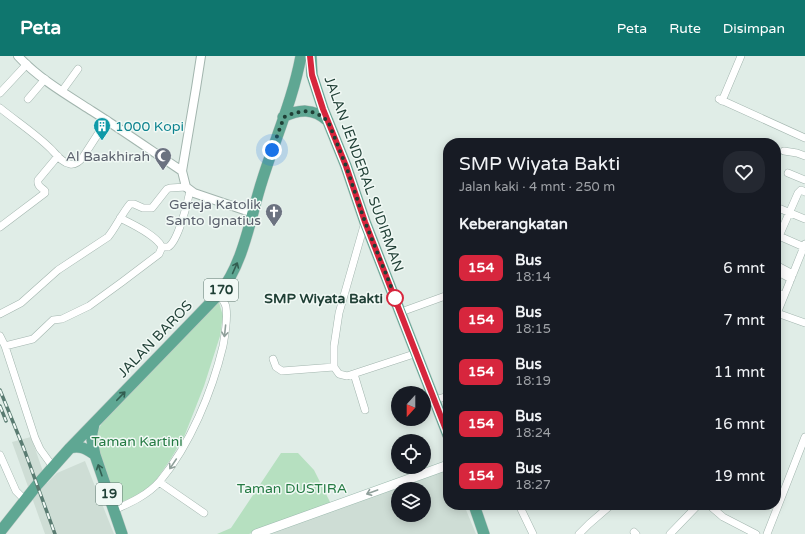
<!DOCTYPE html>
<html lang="id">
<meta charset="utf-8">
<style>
:root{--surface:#171b24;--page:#242831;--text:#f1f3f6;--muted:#9ea1a6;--accent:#0f766e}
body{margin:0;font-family:"Varela Round",sans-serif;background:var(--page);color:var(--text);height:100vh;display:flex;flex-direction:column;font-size:15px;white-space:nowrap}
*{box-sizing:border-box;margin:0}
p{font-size:13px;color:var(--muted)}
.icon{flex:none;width:22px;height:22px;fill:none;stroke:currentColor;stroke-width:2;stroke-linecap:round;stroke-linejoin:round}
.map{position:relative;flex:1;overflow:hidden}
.details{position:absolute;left:443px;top:82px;width:338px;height:372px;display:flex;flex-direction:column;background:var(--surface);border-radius:16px;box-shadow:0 2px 10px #0003}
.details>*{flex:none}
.badge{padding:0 8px;border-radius:6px;font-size:14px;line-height:26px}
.needle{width:26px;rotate:201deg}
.tools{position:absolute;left:391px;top:330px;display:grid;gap:8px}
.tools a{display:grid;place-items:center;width:40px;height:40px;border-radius:50%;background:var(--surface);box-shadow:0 2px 10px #0003;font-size:20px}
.you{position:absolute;width:20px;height:20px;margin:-10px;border:3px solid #fff;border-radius:50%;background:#1a73e8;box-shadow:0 0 0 6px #1a73e833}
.map>.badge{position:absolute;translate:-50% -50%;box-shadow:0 0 0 2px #fff}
h2{padding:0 16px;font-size:15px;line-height:36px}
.round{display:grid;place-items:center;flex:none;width:42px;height:42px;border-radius:16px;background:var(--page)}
.overview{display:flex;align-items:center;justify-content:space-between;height:68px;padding:0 16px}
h1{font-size:19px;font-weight:600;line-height:30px}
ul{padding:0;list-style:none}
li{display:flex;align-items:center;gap:12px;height:52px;padding:0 16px}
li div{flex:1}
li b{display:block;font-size:15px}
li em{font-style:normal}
li .badge{min-width:44px;font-weight:700;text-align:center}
header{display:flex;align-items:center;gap:24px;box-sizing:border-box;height:56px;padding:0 20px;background:var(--accent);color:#fff}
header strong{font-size:19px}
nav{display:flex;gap:22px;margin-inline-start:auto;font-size:14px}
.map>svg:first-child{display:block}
.built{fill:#ceddd5;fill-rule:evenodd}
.green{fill:#b6e0c0}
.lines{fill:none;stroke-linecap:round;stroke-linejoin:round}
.minor-casing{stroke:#a2b5ae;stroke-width:8}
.tertiary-casing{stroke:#a2b5ae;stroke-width:10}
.secondary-casing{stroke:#9dbaaf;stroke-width:10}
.primary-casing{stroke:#c0c9c6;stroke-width:12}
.minor{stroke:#fff;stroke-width:7}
.tertiary{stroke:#fff;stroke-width:8}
.secondary{stroke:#fff;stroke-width:9}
.primary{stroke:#5fa793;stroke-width:11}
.rail-casing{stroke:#597b71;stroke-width:3.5}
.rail{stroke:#f1f9f5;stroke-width:2;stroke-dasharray:6;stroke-linecap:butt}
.oneway{stroke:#325e51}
.oneway2{stroke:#8f9f9a}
.line-casing{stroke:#fff;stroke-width:9}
.line{stroke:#d7263d;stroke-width:6}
.walk{stroke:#1f3f35;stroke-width:4;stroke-dasharray:0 7.2}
.stop-dot{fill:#fff;stroke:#d7263d;stroke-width:2}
.labels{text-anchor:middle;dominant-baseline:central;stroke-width:3;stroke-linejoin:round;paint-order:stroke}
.shield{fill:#f1f9f5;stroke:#5e776f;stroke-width:1}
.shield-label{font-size:13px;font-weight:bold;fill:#1f3f35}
.culture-label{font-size:14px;fill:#0d838f;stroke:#f1f9f5;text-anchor:start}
.worship-label{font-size:14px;fill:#5b616d;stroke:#f1f9f5;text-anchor:end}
.street-label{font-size:14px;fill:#1f3f35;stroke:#f1f9f5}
.stop-label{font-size:14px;font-weight:bold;fill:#1f3f35;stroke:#f1f9f5;text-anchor:end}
.park-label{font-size:14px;fill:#247a43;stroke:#f1f9f5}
</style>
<header>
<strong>Peta</strong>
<nav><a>Peta</a><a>Rute</a><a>Disimpan</a></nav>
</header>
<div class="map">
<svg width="805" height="478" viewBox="0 0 805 478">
<rect width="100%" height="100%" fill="#e0ede7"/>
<path class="built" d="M31 381 47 427 57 417 85 405 114 478H45L12 386Z
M448 411V449H464L476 478H262ZM398 433H424V459H398Z"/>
<path class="green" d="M218 243 223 260 220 280 204 330 184 381 170 404 154 427 142 438 116 448 94 381 102 367Z
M281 397H298L314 414 331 448 249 478H217L231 472Z"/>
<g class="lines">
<defs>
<path id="minor" d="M62 35 78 13
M0 37 27 8
M28 43 45 23
M719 43 805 82
M722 45 741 0
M0 52C16 65 36 78 51 93 56 98 62 107 70 108 76 109 80 105 83 101L107 64
M784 95 797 97 805 100
M788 117 805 124
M776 151 805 163
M365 166 339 257 334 290V311L339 318 347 320 417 297
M0 171 45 137V135C41 131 37 130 38 124L58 100
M779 180 804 191
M776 187 798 137 801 134 805 136
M162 191C163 191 167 191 168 191 178 186 188 145 190 135
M776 209 793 218
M776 215 791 223
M776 236 784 240
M401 256 448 239
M777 257 805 267
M0 258 21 247 58 214 108 181C116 171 121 159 130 148H134L143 152H152L167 133 170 132 186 131
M776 260 805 188
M0 280 5 290 35 382 40 393 53 411
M5 290 33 283 53 264 62 263 89 250 122 226 159 198 162 191C156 179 132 168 120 162
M273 303 276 311 282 315 334 311
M354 318 365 354
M435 344 448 340
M0 399 16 435 25 444
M159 426 204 457
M519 449 533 478
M709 449 723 461 756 478
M114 454C130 447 148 439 160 425 190 389 212 336 223 290 225 278 228 264 226 251 225 246 221 242 219 238
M634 476 636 478
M579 478 589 468 611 449
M670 478 698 449
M767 478 805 381"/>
<path id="tertiary" d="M18 0C38 22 67 39 92 55 122 74 152 95 182 115
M201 0 196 32 182 115 186 131 194 137 253 157"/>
<path id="secondary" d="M256 478 448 409"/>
<path id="primary" d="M311 0 312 19 323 53 346 110 365 166 448 379
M283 61C300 53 313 52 328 65
M94 368 92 377V384L95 399 122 478
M70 392C80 389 87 393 95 399
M474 449 484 478
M0 476 37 429 70 392 219 238C244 207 250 162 262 125 275 83 293 43 301 0"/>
</defs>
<use href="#minor" class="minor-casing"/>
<use href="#tertiary" class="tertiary-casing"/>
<use href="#secondary" class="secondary-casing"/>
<use href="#primary" class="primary-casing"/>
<use href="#minor" class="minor"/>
<use href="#tertiary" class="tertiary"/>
<use href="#secondary" class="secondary"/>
<use href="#primary" class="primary"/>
<defs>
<path id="rail" d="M0 334 24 393 55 478
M0 350 6 365"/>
</defs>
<use href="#rail" class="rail-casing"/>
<use href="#rail" class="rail"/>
</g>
<defs><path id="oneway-shaft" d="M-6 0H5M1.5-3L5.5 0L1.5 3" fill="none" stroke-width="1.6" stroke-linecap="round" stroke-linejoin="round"/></defs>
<g class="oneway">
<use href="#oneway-shaft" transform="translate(235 212) rotate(-66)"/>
<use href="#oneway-shaft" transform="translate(121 340) rotate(-46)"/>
<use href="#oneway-shaft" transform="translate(100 414) rotate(-109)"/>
</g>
<g class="oneway2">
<use href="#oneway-shaft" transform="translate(225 275) rotate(96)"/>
<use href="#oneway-shaft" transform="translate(173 408) rotate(124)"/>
<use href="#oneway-shaft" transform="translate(372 436) rotate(160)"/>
</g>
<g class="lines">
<defs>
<path id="line" d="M310 0 312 19 323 53 346 110 365 166 448 379"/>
</defs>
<use href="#line" class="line-casing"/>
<use href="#line" class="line"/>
<path class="walk" d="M272 94 284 61 294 57 308 55 318 58 328 65 346 110 365 166 396 243 395 242"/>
</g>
<defs>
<symbol id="building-pin" viewBox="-11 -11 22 30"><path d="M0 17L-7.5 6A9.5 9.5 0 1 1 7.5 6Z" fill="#0f9aa8" stroke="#f1f9f5"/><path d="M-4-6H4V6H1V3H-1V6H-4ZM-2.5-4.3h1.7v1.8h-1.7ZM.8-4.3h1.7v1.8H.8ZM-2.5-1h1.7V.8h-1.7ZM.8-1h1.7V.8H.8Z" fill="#fff"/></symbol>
<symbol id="mosque-pin" viewBox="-11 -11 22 30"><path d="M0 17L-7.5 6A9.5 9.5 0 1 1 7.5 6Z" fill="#6b7280" stroke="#f1f9f5"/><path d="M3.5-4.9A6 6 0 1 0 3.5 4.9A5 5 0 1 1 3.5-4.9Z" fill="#fff"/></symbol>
<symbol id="church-pin" viewBox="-11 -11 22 30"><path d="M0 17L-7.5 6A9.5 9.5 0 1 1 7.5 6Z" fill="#6b7280" stroke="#f1f9f5"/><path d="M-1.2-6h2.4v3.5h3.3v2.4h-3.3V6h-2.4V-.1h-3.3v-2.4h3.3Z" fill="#fff"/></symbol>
</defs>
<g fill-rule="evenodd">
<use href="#building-pin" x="92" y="60" width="20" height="27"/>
<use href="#mosque-pin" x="153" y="90" width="20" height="27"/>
<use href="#church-pin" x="264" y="146" width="20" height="27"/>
</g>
<circle class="stop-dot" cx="395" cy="242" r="8"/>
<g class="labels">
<g class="shield">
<rect x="204" y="223" width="34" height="22" rx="3"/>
<rect x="96" y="427" width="26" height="22" rx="3"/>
</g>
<g class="shield-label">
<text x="221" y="234">170</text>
<text x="109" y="438">19</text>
</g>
<g class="culture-label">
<text x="115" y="70">1000 Kopi</text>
</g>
<g class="worship-label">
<text x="150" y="100">Al Baakhirah</text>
<text x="261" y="148">Gereja Katolik<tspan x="261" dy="16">Santo Ignatius</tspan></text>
</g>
<g class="street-label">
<text transform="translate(364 118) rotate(70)">JALAN JENDERAL SUDIRMAN</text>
<text transform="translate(155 283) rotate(-46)">JALAN BAROS</text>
</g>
<g class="stop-label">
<text x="383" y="242">SMP Wiyata Bakti</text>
</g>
<g class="park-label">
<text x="137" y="385">Taman Kartini</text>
<text x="292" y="432">Taman DUSTIRA</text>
</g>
</g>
</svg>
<div class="tools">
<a><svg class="needle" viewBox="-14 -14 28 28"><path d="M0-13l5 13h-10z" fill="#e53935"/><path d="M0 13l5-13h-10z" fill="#9ea1a6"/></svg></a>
<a><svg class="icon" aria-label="locate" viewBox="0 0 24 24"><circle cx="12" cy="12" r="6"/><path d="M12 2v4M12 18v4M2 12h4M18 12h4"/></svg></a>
<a><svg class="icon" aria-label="layers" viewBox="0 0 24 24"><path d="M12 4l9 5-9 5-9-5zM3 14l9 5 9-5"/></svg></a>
</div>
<div class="you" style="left:272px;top:94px"></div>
<section class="details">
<div class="overview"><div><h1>SMP Wiyata Bakti</h1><p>Jalan kaki · 4 mnt · 250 m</p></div><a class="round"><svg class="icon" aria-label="heart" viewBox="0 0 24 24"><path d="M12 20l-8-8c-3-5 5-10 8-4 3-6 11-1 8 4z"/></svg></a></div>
<h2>Keberangkatan</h2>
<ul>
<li><span class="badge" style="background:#d7263d;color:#fff">154</span><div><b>Bus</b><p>18:14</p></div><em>6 mnt</em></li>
<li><span class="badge" style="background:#d7263d;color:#fff">154</span><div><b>Bus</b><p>18:15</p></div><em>7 mnt</em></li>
<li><span class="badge" style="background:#d7263d;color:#fff">154</span><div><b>Bus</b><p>18:19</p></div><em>11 mnt</em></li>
<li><span class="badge" style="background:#d7263d;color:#fff">154</span><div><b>Bus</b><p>18:24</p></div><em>16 mnt</em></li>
<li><span class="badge" style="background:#d7263d;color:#fff">154</span><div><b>Bus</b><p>18:27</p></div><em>19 mnt</em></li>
</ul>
</section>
</div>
